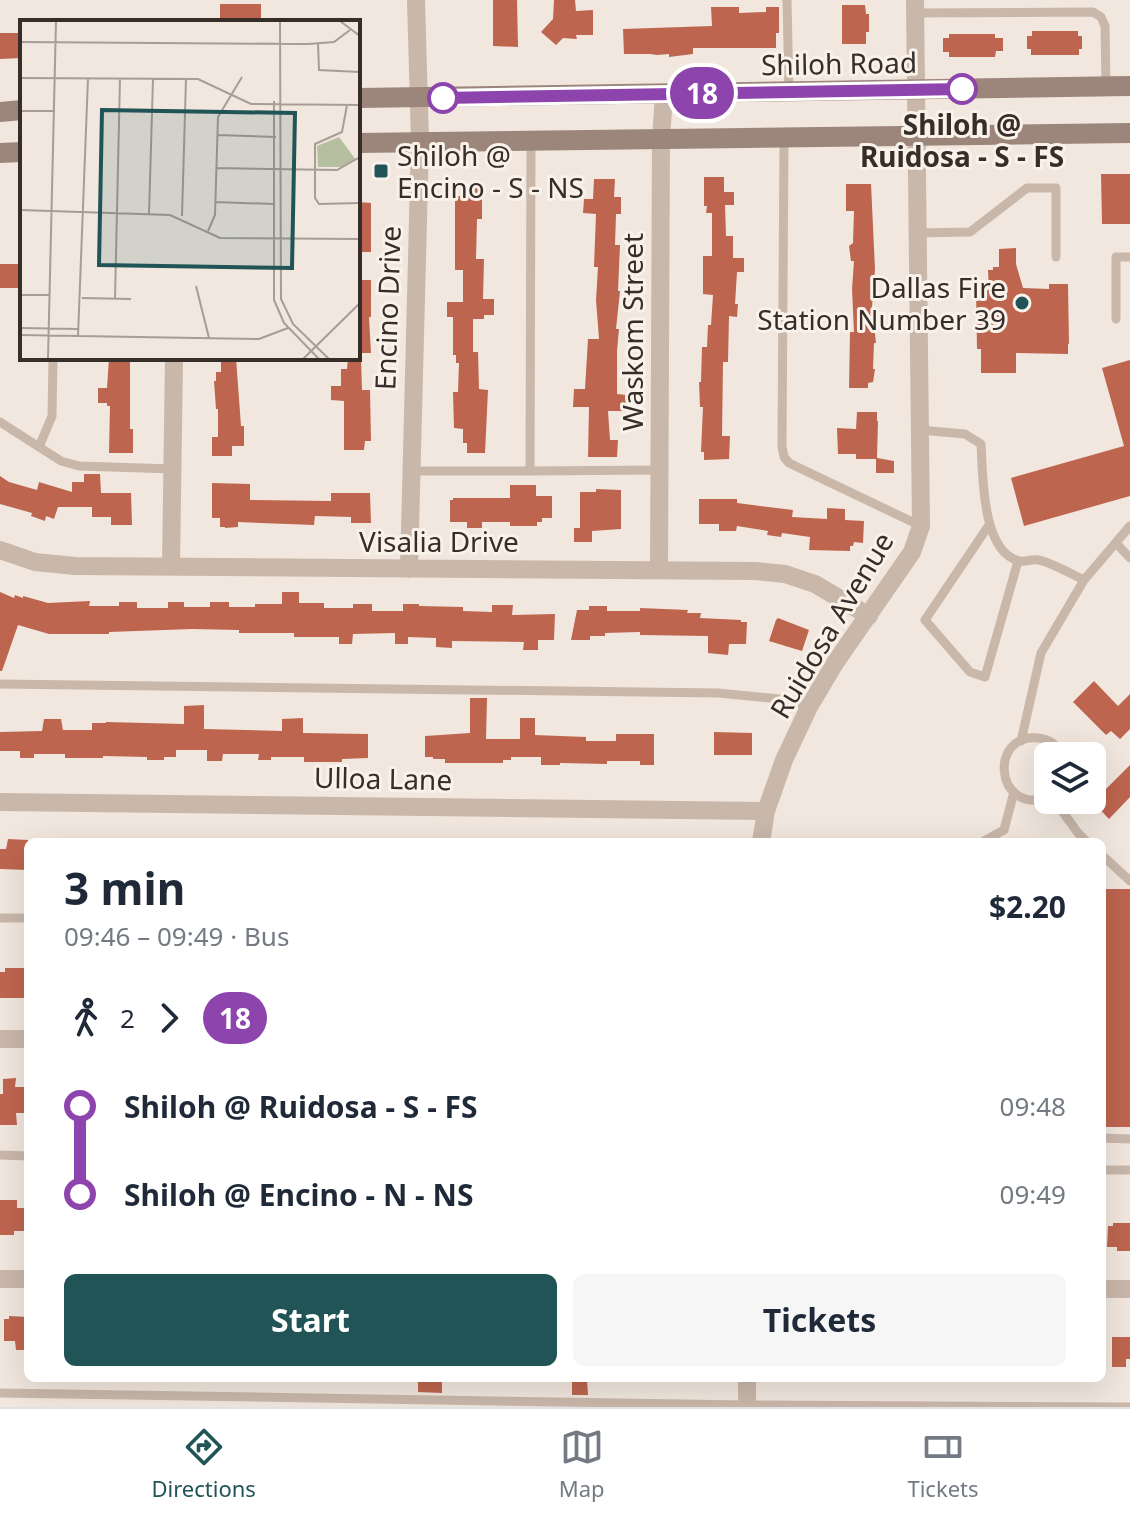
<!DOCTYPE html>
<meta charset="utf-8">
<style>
:root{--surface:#fff;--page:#f6f6f7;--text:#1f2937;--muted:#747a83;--line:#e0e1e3;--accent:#215456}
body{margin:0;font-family:"Noto Sans",sans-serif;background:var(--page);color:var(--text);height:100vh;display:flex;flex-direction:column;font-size:30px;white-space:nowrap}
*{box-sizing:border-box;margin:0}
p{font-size:26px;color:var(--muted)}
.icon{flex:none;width:44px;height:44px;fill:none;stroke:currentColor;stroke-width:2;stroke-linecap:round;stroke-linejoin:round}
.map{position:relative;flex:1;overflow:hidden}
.panel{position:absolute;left:24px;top:838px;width:1082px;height:544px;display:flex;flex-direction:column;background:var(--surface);border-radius:12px;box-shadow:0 8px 32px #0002}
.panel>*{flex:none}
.badge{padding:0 16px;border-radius:26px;font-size:28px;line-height:52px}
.controls{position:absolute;left:1034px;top:742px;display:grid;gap:16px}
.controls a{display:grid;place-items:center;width:72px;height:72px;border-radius:12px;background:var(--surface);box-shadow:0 8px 32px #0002;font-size:40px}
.map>.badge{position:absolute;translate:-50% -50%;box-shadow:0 0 0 4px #fff}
.legs{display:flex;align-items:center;gap:12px;height:88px;padding:0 40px;font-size:26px}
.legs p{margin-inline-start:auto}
.headline{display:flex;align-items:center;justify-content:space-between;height:136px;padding:0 40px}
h1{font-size:44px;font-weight:700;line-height:60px}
.cta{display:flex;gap:16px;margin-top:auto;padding:16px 40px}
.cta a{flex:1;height:92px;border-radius:12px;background:var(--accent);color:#fff;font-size:32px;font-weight:700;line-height:92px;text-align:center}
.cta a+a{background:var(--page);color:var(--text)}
ul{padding:0 40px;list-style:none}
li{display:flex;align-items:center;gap:28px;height:88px;font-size:30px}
li i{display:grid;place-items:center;width:12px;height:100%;margin:0 10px;background:currentColor}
li i::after{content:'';width:20px;height:20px;margin:-10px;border:6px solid;border-radius:50%;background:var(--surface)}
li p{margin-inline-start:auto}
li:first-child i{background:linear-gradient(#0000 50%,currentColor 0)}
li:last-child i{background:linear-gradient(currentColor 50%,#0000 0)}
.menu{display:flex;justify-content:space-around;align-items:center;height:112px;border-top:2px solid var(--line);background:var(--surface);font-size:22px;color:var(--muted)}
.menu a{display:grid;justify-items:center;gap:4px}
.menu .selected{color:var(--accent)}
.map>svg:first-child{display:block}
.building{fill:#be654f}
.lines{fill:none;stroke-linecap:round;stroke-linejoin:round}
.service{stroke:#c9b7aa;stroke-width:9}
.minor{stroke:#c9b7aa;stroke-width:18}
.secondary{stroke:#9c867c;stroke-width:20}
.line-1-casing{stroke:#fff;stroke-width:18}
.line-1{stroke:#8e44ad;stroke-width:12}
.stop-1-dot{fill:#fff;stroke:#8e44ad;stroke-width:4}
.poi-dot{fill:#215456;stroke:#f9f2ea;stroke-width:3}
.labels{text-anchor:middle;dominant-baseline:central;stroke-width:6;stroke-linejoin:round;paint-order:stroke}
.street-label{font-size:28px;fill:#372d29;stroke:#f9f2ea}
.stop-label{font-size:28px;font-weight:bold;fill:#372d29;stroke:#f9f2ea}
.poi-label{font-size:28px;fill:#372d29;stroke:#f9f2ea;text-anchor:start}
.inset-road{fill:none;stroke:#a79d96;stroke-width:2}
.view{fill:#215456;fill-opacity:0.15;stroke:#215456;stroke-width:4}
.inset-edge{fill:none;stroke:#372d29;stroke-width:4}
</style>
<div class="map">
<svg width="1130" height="1407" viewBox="0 0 1130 1407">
<rect width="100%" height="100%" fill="#f1e7de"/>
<path class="building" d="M493 0H517L518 47 493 46Z
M554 0H575L576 11 593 10V35H576L577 39 563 38 556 45 541 32 553 19Z
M220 4H261V22H220Z
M842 5H865L866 14H869V32H866V44H842Z
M711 7H739V13L766 12V7H779V33H776V48H693V54L669 57V54L657 55 650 54H624L623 29 712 26Z
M1032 31H1078V36H1082V49H1079V55H1031V49H1027V36H1032Z
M0 33H22V58L0 59Z
M949 34H995V38H1003V51H996L995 57H949V52H943V38H949Z
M1101 174H1130V224H1102Z
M704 177H724V192H734V205H725L726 236H733V258H744V272H737L735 304H738L737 317 729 316 728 362H723L722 436H730L729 459 704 460V452H701L703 407H700L699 382H701L702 347H707L708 325H711L713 295 703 294V256H712V213H706L707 206H704Z
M594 179H615L614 197H621V214H616L615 245H620L618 291H620L616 329H619L617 351V394L626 395 625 411H608L610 440H618L617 457H588L589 407H573L574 389H585L588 339H599L596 300 598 267H594L596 214 583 213 584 199H593Z
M846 184H871L875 269 872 307 876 343H874L873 369H875L873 382 868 383V388H849L850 332H854L852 289 854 261H851L849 246 853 243 854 211H846Z
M460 185H482V219H477L476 259H484L483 299H494V315H484V319H473V352H478L479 389 488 390 485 453H467V443H463V429L454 428 453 392H458L459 363H456V355H453V317H447V302H463V270H455V196H460Z
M358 202 371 203V252H358Z
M1016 248V264L1023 288 1049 289V284H1068L1069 344H1068V354L1016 353V373H981V349H977L976 290H989L988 270H993V267H999V249Z
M0 264H20V288H0Z
M358 280H371V317H369L371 353H358Z
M109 358H130V429H133V453H109L110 406H107V403H98V388H107Z
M221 358H236L241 426H244V446H232V456H212V437H218V409H216L214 381H216V372H221Z
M348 358H361L362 390H370L371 441H365L364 450H344V401L331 400V386H341V369H347Z
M1130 360V496L1024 526 1011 478 1124 446 1102 368Z
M857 412H877V421H878L877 458 894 461V473H876V459H856V454H838L837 428 856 429Z
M84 474H100L101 493H131L132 525H111V517H92V507H58L54 519 46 516 45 521 31 516 32 513 0 504V476L9 482 37 490 39 482 72 492V482H84Z
M212 483 250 484V500L331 501V493H370L371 523H351V517L315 516 314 525 238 522V527L225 528V527H220V518H212Z
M510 485H536V496H552V518H542V522H537V526H510V522H482V528H467V522H450V500H453V498H510Z
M596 489 621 490V529L592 531V542H574V528H580V492H596Z
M699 499H737V503L793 510 792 517 827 519V508L845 509V520L864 521 863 543 854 542 853 546H850V551L809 550 810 537 782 533 781 537 767 535 768 531 737 526 736 531H719V524H699Z
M0 592 14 598 15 595 23 598V596L48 603 90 601 89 606H119V602H137V608H168V602H184V607H210V602H229V607H255V604H282V592H299V603H324V608H353V604H372V611H403V604H419V606L463 607V611L492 612V605H513L512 615 555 614 554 640H538V650H523L524 642 452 641V648L436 647V638L408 637V644H395V633L353 634 352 644H339V637H294V633H239V630L192 629 109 632V634H49L18 625 2 671H0Z
M589 606H607V611H640V608L688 610 687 613H701L700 618 741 620V622H747L746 644H729L728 655 708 653V636L640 635V632L605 633V636H590V640H571L577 610H589Z
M778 618 809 630 802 651 769 641 776 620Z
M1094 681 1118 706 1130 694V729L1120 739 1111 731 1106 735 1073 702Z
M470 698H487L486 739H520V718H535V735L586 737V741H616V734H654V765H640V761H607V764L560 763V765H541V757H511V760H503V763H445V759H433V757H425V736L470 733Z
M204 705V729L282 731V719L303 718V733L368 734V758L342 759V762H304V757H271V760H258L259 754H223L222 761H207V750H176V757H164V760H147V757L103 756V758H65V754H34V758H20V751H0V732L42 731 44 719H61L63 730H92V723H106V722L184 724V706Z
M714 732 752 733V755H714Z
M1130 765V797L1109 819 1093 802Z
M8 839 28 840V870L0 869V849H6Z
M1102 889H1130V1127H1102Z
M5 968H28V998H0V972H5Z
M16 1078 15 1087H28V1113H16L17 1125H0V1094H3V1079Z
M0 1200H17V1208H28V1231H14V1235H0Z
M1113 1223H1130V1251H1117V1247H1107L1108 1226H1113Z
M9 1316 28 1317V1350H16L15 1341H4V1319H9Z
M1112 1337H1130V1359H1126V1367H1112Z
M425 1378H442V1393L418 1392V1380H425Z
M572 1378H587L588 1395H572Z"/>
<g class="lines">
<path class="service" d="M787 0 789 92
M915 13 1093 12 1101 17 1105 26 1106 87
M784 139 782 446 784 457 789 463 921 526
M917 233 970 232 1027 188H1056V257
M1116 319V257H1130
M0 422 61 461 79 466 173 469
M920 430 965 434 981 444C983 473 981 553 1020 561 1025 562 1032 559 1038 560 1051 562 1071 574 1084 580L1041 653 1021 741
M39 447 52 416 53 358
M411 471H530L531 141
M530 471 659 470
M989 525 925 620 970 672 985 677 1018 561
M1116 543 1130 558
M1084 580 1130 526
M0 684 718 693 791 700 809 707
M1048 798C993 814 990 732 1038 738 1050 739 1058 746 1063 756
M1054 800 1078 833 1087 842
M982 842 1004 830 1014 792
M1102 855 1130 881
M0 918H28
M1102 1138 1130 1139
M0 1155 28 1156
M1102 1170H1130
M0 1393 747 1405 1130 1407"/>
<path class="minor" d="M0 550 35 562 75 566 755 571 785 574 815 584 869 616
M171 566 174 358
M409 569 420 142 416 0
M659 570 661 139 664 94
M0 802 766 811
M761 842 766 811 784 760 809 707 835 663 912 552 921 526 915 0
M0 1039H28
M0 1279H28
M1102 1289H1130
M747 1407V1378"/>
<path class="secondary" d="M358 98 1130 86
M0 112 22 110
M358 143 1130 133
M0 153 22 152"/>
</g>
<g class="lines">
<defs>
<path id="line-1" d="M443 98 962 89"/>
</defs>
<use href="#line-1" class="line-1-casing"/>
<use href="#line-1" class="line-1"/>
</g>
<g class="stop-1-dot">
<circle cx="962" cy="89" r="14"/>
<circle cx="443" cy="98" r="14"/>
</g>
<g class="poi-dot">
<rect x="373" y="163" width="16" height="16" rx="4"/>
<circle cx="1022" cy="303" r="8"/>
</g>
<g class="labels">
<g class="street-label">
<text transform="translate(839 63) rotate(-1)">Shiloh Road</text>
<text transform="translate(387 308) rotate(-88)">Encino Drive</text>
<text transform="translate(632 332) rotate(-90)">Waskom Street</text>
<text x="439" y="541">Visalia Drive</text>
<text transform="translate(831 625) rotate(-59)">Ruidosa Avenue</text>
<text transform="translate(383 778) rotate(1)">Ulloa Lane</text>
</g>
<g class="stop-label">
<text x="962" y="124">Shiloh @<tspan x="962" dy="32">Ruidosa - S - FS</tspan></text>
</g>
<g class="poi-label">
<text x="397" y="155">Shiloh @<tspan x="397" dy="32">Encino - S - NS</tspan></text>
<text x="1006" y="287" text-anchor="end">Dallas Fire<tspan x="1006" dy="32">Station Number 39</tspan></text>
</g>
</g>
<g transform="translate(20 20)">
<rect width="340" height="340" fill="#f1e7de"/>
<path d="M319 117 336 140 323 147H298L297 126Z" fill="#b6bf9f"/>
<path class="inset-road" d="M260 1 261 279 273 304 309 339M320 1 340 16M0 22 288 24 314 22 330 10M298 23 299 50 340 52M0 58 178 59 231 84 340 85M254 81V280L264 303 299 339M327 85 322 112 295 124V178L299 184 340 183M0 91H34M197 115 256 117M196 148 317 150 340 137M195 182 254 184M0 190 150 195 200 218 340 219M129 194 133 59M162 196 166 59M188 211 195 195 198 97 222 57M176 266 189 318M0 275H29M62 278 111 279M95 279 100 58M0 308 58 309M0 315 239 319 268 308M58 316 68 58M28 339 36 1M283 339 340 283"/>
<path class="view" d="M82 90 275 93 272 248 79 245Z"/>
<rect width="340" height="340" class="inset-edge"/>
</g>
</svg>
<div class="controls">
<a><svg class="icon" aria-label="layers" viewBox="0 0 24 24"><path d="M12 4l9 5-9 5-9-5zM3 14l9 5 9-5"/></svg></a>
</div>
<b class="badge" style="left:702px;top:93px;background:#8e44ad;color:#fff">18</b>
<section class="panel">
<div class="headline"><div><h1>3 min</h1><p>09:46 – 09:49 · Bus</p></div><b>$2.20</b></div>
<div class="legs"><svg class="icon" aria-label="walk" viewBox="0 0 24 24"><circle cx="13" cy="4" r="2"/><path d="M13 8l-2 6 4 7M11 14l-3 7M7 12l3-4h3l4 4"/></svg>2<svg class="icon" aria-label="forward" viewBox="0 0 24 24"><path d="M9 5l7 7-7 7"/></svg><b class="badge" style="background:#8e44ad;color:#fff">18</b></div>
<ul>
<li><i style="color:#8e44ad"></i><b>Shiloh @ Ruidosa - S - FS</b><p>09:48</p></li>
<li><i style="color:#8e44ad"></i><b>Shiloh @ Encino - N - NS</b><p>09:49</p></li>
</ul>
<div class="cta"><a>Start</a><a>Tickets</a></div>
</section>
</div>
<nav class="menu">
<a class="selected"><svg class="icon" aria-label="directions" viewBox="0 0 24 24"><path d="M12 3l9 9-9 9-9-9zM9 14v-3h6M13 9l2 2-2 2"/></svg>Directions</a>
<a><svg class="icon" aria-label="map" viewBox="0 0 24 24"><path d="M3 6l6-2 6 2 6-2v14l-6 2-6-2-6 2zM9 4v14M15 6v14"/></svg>Map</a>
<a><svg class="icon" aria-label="tickets" viewBox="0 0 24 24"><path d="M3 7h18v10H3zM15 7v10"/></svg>Tickets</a>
</nav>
